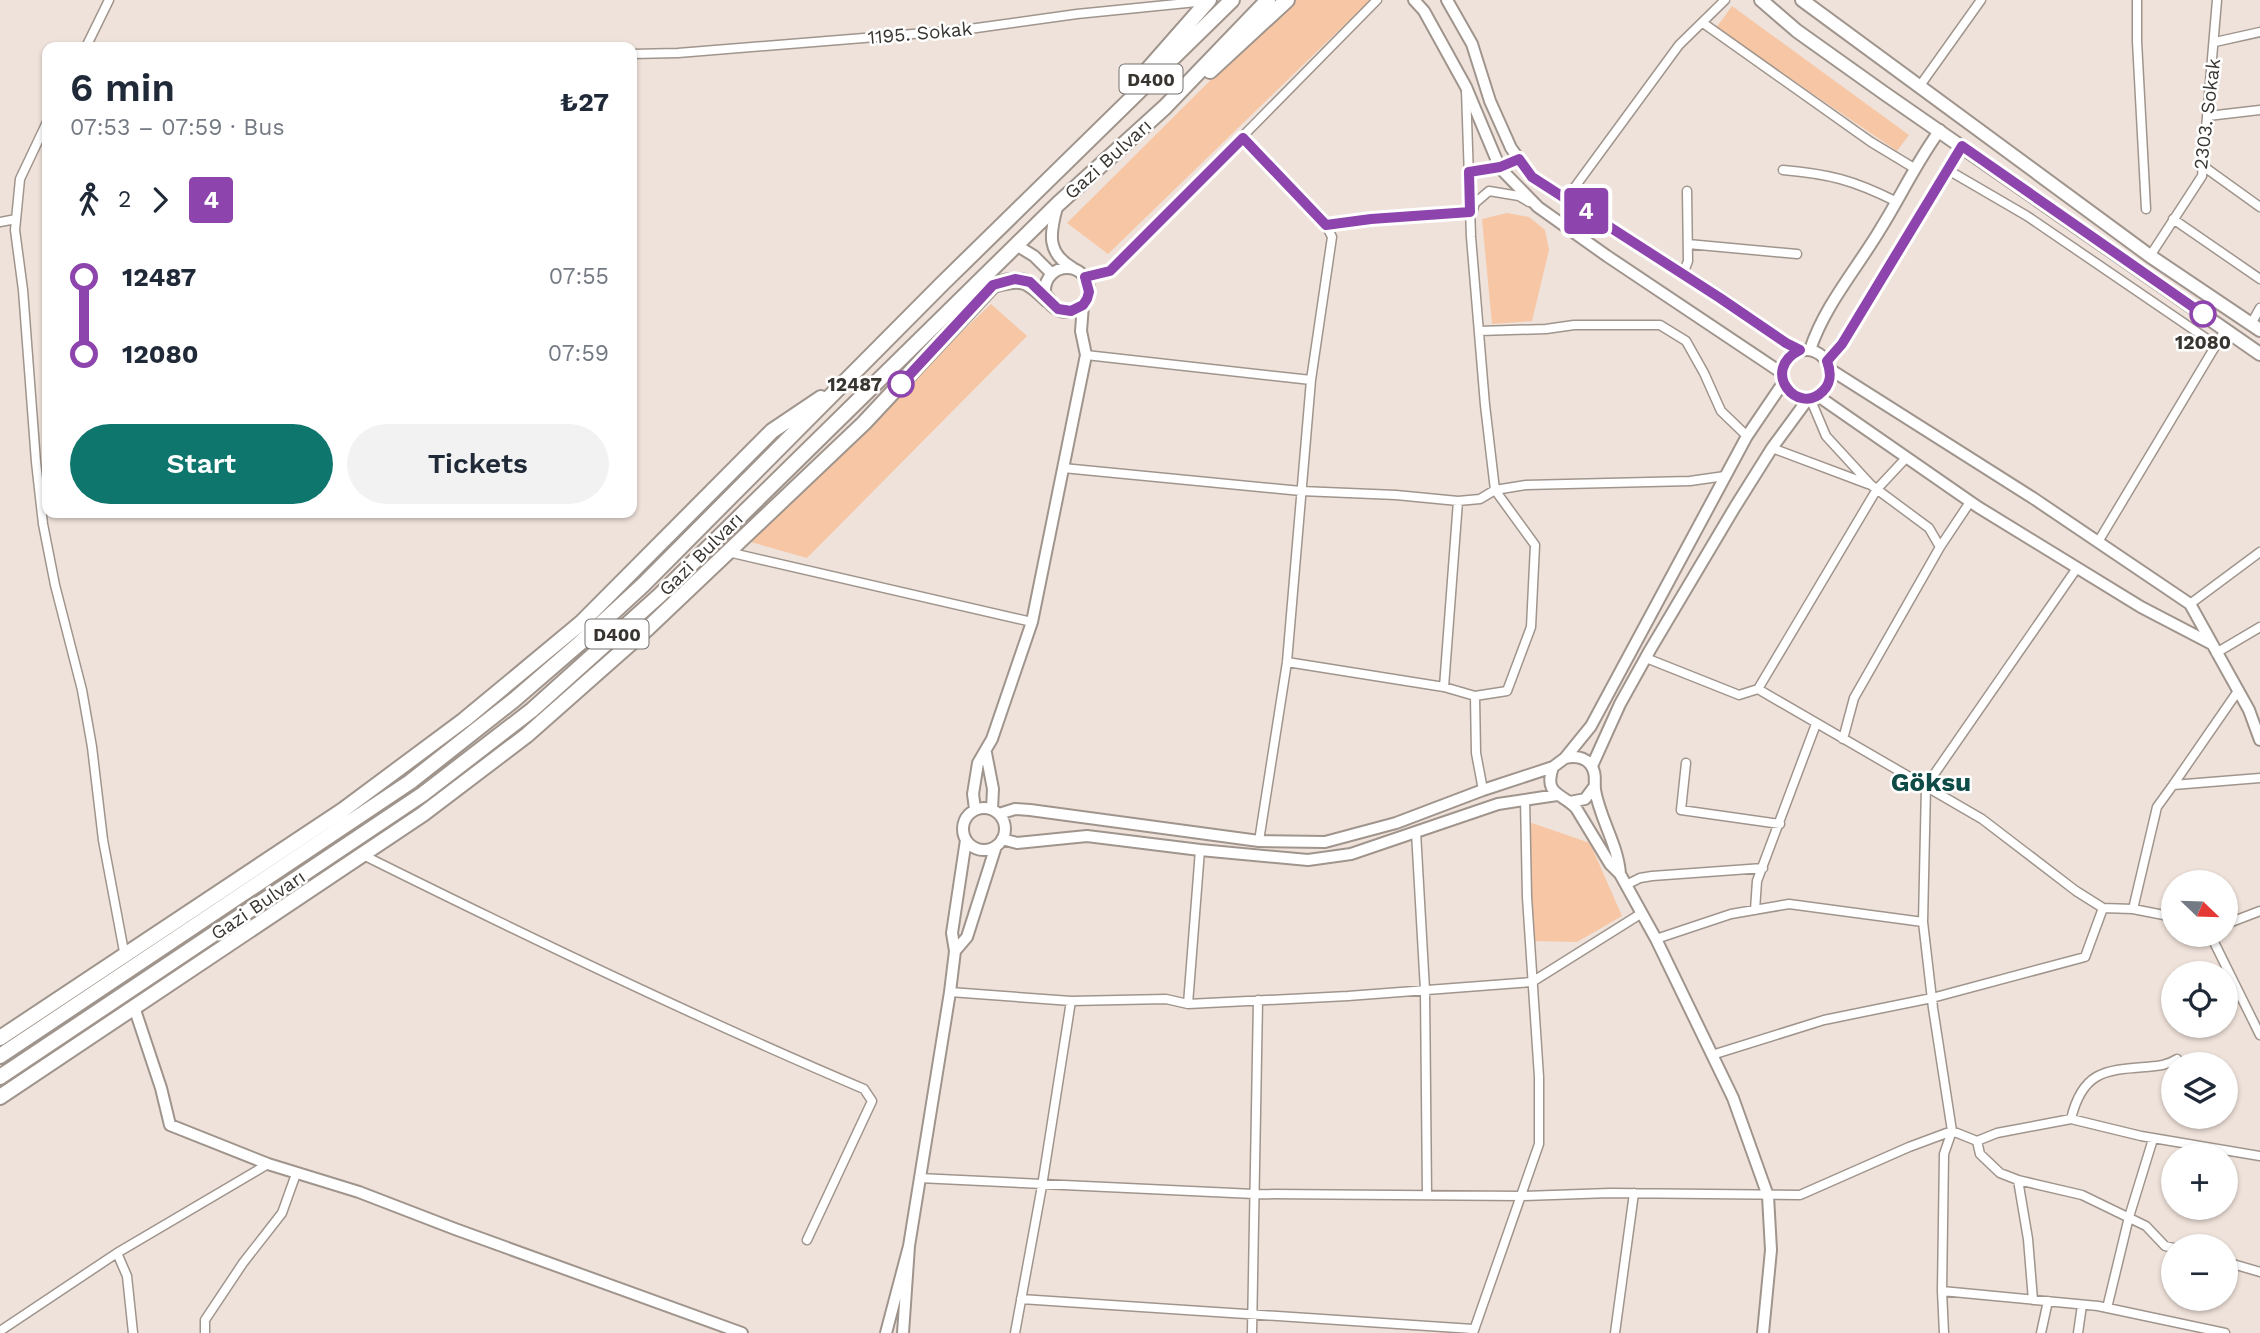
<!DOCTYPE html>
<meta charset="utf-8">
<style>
:root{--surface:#fff;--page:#f2f2f3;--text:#1f2937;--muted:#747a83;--accent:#0f766e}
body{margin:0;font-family:"Work Sans",sans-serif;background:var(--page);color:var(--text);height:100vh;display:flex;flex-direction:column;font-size:26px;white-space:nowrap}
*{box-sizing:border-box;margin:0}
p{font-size:23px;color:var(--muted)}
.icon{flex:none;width:38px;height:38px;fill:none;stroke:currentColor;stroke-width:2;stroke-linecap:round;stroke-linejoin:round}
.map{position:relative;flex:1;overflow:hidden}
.drawer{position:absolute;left:42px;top:42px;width:595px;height:476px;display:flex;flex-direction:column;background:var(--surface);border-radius:14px;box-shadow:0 2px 5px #0004}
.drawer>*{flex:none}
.badge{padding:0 14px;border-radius:5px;font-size:24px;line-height:46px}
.needle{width:46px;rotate:113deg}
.controls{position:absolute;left:2161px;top:870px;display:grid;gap:14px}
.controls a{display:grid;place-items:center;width:77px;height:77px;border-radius:50%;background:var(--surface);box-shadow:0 2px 5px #0004;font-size:35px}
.map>.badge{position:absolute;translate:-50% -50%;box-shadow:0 0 0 4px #fff}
.legs{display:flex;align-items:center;gap:10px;height:77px;padding:0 28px;font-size:23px}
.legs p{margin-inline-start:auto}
.overview{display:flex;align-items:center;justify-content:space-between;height:119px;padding:0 28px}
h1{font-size:38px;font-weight:600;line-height:52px}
.cta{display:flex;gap:14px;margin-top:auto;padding:14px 28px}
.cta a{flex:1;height:80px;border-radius:42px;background:var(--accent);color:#fff;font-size:28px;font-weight:600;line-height:80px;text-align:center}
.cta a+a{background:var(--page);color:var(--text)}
ul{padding:0 28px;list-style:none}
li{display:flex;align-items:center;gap:24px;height:77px;font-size:26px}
li i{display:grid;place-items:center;width:10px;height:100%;margin:0 9px;background:currentColor}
li i::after{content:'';width:18px;height:18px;margin:-9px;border:5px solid;border-radius:50%;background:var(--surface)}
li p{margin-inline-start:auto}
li:first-child i{background:linear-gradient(#0000 50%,currentColor 0)}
li:last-child i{background:linear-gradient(currentColor 50%,#0000 0)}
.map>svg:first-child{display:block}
.green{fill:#f7c6a4}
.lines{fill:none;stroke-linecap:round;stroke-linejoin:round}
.street-casing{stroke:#a0958d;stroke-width:11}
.secondary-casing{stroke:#a0958d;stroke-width:14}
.primary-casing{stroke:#a0958d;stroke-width:16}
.highway-casing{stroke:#a0958d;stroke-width:18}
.street{stroke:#fff;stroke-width:8}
.secondary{stroke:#fff;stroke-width:10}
.primary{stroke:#fff;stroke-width:12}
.highway{stroke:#fff;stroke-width:14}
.line-1-casing{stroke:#fff;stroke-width:16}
.line-1{stroke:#8e44ad;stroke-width:10}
.stop-1-dot{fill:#fff;stroke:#8e44ad;stroke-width:3.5}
.labels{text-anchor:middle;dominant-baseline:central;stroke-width:5;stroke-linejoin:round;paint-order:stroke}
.shield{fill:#fff;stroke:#74716e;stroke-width:2}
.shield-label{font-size:18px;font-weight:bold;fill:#383430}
.street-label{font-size:19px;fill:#383430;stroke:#fff}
.stop-label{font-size:19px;font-weight:bold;fill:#383430;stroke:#fff}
.district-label{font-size:26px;font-weight:bold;fill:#0f4c48;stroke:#fff}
</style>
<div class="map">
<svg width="2260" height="1333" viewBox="0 0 2260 1333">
<rect width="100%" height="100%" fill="#efe2da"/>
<path class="green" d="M1297 0H1370L1108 254 1067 223 1271 20 1279 17Z
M1732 6 1909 135 1897 151 1716 28Z
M1507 213 1529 217 1545 230 1549 250 1532 321 1492 324 1482 219Z
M991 304 1027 336 807 558 744 540Z
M1526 821 1590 843 1622 916 1577 942 1534 941Z"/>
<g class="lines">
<defs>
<path id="street" d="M2137 0V41L2146 209
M1703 23 1871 142 1914 168
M2215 42 2260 32
M86 47 109 0
M632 54 678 53 962 30 1077 14 1207 1
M1919 87 1981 0
M1466 90 1471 237 1485 405 1495 490 1535 545 1531 627 1507 691 1475 696
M2208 116 2260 110
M47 122 20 179 15 230 23 290 36 462 43 524 55 585 82 690 92 747 103 840 125 957
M1243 138 1326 225 1332 237 1311 380 1287 662 1259 841
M2203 166 2260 207
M1783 170C1829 174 1853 180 1895 201
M1948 170 2027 216 2216 345
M1469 172 1500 168 1519 159
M1566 199 1679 45 1725 0
M1473 210 1475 203 1489 191 1519 196 1529 202
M2173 219 2260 279
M0 222 16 219
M1326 225 1371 219 1470 212
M1688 244 1797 254
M2150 256 2202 176 2217 0
M1683 274 1688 261 1687 191
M1085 277 1110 271 1377 0
M2251 324 2260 308
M1479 331 1546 329 1574 325H1660L1686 341 1704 373 1721 411 1747 436
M1086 355 1311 380
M1810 398 1826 436 1871 485 1929 528 1940 547 1854 698 1843 739
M1772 448 1868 484
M1063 468 1301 491 1396 495 1458 501 1480 499 1495 490 1526 485 1690 481 1725 476
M2098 542 2225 330
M1940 547 1970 502
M728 552 1032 622
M2190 604 2260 552
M2216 653 2260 627
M1646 658 1739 695 1758 689 1982 819 2076 891 2103 908 2133 909 2174 917
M1287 662 1444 687 1475 696 1476 753 1483 790
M1444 687 1458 501
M1758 689 1877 489 1906 458
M1686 763 1681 810 1780 824
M2173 785 2238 691
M1416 832 1425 990 1427 1195
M363 855C528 937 694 1017 864 1089L872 1101 807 1240
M1626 885 1640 878 1652 876 1763 868
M2133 909 2157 807 2173 785 2260 778
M1755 910 1757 881 1816 724
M2226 924 2260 911
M2210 934 2260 1035
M1656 939 1731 914 1789 904 1923 922
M950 992 1071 1001 1166 999 1188 1004 1348 996 1532 982 1642 913
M1188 1004 1200 850
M1712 1055 1824 1020 1932 998 2085 957 2103 908
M2071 1119C2082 1073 2103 1070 2145 1067 2157 1066 2166 1066 2177 1059
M1977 1141 1997 1133 2071 1119 2141 1136 2260 1156
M919 1178 1254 1194 1522 1196 1610 1193 1800 1195 1909 1147 1952 1131 1977 1141 1980 1154 2000 1173 2018 1180 2082 1195 2146 1226 2165 1246 2174 1248
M2018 1180 2028 1239 2033 1300
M117 1253 127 1276 133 1333
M2226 1262 2260 1272
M1942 1291 2098 1306 2225 1333
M1021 1299 1473 1329
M2107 1308 2129 1217 2153 1139
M0 1331 117 1253 268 1164
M205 1333V1320L243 1263 282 1213 296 1174
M1015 1333 1042 1186 1071 1001
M1252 1333 1258 1000
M1473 1333 1539 1144V1077L1527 897 1525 799
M1615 1333 1634 1193
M1944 1333 1942 1291 1944 1154 1952 1131 1933 1008 1923 922 1926 786 2077 568
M2041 1333 2048 1301
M2078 1333 2082 1305"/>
<path id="secondary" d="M1414 0 1424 11 1466 87 1500 168 1538 207 1607 256 1782 373
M1447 0 1472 44 1490 101 1511 148 1532 177 1720 297 1786 343 1800 350
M1057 207C1050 233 1046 253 1073 268
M1016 245 1034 256 1052 274
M1045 290a22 22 0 1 1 44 0a22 22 0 1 1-44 0Z
M1782 374a24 24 0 1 1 48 0a24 24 0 1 1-48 0Z
M1810 350C1824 306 1858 267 1881 228 1901 196 1917 161 1940 130
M1827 361 1842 344 1962 146
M1831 370 2033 498 2190 604 2249 710 2260 740
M1818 396 1978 507 2141 607 2210 643
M986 753 993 789 992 809
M1565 758C1574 756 1583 756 1590 764 1597 773 1594 780 1595 790 1600 819 1618 845 1620 874
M1592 766 1620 704 1650 650 1735 507 1772 448 1808 399
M1553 767C1543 795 1562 793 1576 808L1610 864 1620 874 1656 939 1733 1098 1768 1196 1771 1250 1763 1333
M1570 802 1585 799 1594 787
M963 829a21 21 0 1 1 42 0a21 21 0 1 1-42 0Z
M975 809 973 794 978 763 992 739 1032 622 1086 355 1081 331 1083 305
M999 814 1015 809 1030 810 1259 841 1325 842 1396 823 1483 790 1553 767 1565 758 1591 726 1747 436 1783 383
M1002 839 1017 843 1087 836 1200 850 1308 860 1351 854 1498 804 1557 795
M955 951 967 937 996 846
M134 1007 161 1088 170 1125 268 1164 359 1192 455 1229 742 1333
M909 1246 950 992 955 951 952 933 966 840
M886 1333 909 1246 903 1333"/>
<path id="primary" d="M1761 0 1797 31 1884 93 2260 354
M1802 0 2150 256 2260 330"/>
<path id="highway" d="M1210 71 1287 0
M1143 75 1209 0
M0 1038 343 810 464 720 581 623 772 431 821 398
M0 1056 410 782 514 700 580 643 643 585 943 283 1232 0
M0 1077 423 794 532 710 660 595 1058 204 1165 107 1268 0
M0 1097 423 814 527 735 648 628 864 423 993 285C1023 277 1026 279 1048 300"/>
</defs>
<use href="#street" class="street-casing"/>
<use href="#secondary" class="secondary-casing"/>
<use href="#primary" class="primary-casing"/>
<use href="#highway" class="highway-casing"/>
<use href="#street" class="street"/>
<use href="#secondary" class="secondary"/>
<use href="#primary" class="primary"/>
<use href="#highway" class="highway"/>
</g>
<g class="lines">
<defs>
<path id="line-1" d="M901 384 993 285 1015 279 1030 282 1058 309 1071 311 1083 305 1087 299 1089 292 1085 277 1110 271 1243 138 1326 225 1371 219 1470 212 1469 172 1500 167 1519 159 1532 177 1720 298 1786 343 1800 350C1759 370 1798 417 1823 391 1832 382 1831 372 1827 361L1842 344 1962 146 2203 314"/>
</defs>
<use href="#line-1" class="line-1-casing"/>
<use href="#line-1" class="line-1"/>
</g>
<g class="stop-1-dot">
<circle cx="2203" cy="314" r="12"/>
<circle cx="901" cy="384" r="12"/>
</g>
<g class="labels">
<g class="shield">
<rect x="1119.5" y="64.5" width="63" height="29" rx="5"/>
<rect x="585.5" y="619.5" width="63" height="29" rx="5"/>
</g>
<g class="shield-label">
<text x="1151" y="79">D400</text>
<text x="617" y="634">D400</text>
</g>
<g class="street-label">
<text transform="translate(920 33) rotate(-5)">1195. Sokak</text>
<text transform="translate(2207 114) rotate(-83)">2303. Sokak</text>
<text transform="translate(1108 159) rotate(-42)">Gazi Bulvarı</text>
<text transform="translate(701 554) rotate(-45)">Gazi Bulvarı</text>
<text transform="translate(258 905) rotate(-34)">Gazi Bulvarı</text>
</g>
<g class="stop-label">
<text x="2203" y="342">12080</text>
<text x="882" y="384" text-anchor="end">12487</text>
</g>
<g class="district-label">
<text x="1931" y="782">Göksu</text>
</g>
</g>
</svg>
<div class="controls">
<a><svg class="needle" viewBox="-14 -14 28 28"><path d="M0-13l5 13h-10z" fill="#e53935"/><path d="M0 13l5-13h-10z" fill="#747a83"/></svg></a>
<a><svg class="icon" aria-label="locate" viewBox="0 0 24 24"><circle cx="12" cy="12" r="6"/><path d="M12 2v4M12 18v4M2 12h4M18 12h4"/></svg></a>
<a><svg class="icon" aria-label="layers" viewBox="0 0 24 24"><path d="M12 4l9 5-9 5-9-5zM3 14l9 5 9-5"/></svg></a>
<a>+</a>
<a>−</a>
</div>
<b class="badge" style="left:1586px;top:211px;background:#8e44ad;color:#fff">4</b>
<section class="drawer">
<div class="overview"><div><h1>6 min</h1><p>07:53 – 07:59 · Bus</p></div><b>₺27</b></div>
<div class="legs"><svg class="icon" aria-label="walk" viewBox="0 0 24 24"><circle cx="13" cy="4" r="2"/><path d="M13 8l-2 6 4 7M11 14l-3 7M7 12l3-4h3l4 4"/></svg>2<svg class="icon" aria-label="forward" viewBox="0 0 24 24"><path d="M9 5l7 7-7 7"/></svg><b class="badge" style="background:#8e44ad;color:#fff">4</b></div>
<ul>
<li><i style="color:#8e44ad"></i><b>12487</b><p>07:55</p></li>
<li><i style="color:#8e44ad"></i><b>12080</b><p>07:59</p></li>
</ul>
<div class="cta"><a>Start</a><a>Tickets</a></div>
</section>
</div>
